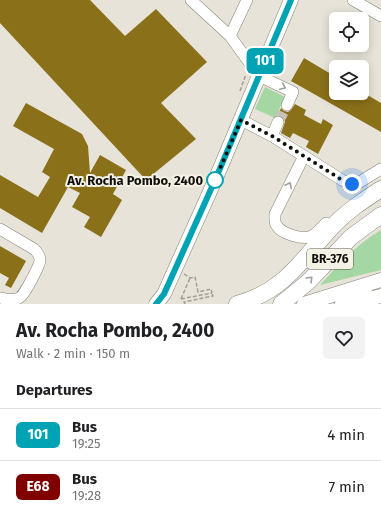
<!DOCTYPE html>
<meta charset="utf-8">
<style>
:root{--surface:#fff;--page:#f2f2f2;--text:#202124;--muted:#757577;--line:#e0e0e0}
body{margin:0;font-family:"Fira Sans",sans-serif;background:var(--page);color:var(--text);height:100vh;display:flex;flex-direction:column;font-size:15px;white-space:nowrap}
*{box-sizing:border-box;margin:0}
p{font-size:13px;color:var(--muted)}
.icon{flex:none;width:22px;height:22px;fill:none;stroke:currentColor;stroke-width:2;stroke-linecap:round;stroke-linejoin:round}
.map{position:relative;height:304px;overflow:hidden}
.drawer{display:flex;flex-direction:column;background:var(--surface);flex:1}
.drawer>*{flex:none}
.badge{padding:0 8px;border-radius:6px;font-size:14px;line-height:26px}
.buttons{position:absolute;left:329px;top:12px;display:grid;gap:8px}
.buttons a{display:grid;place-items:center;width:40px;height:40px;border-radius:6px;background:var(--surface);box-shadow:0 2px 10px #0003;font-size:20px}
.you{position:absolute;width:20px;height:20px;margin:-10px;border:3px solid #fff;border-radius:50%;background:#1a73e8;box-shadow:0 0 0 6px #1a73e833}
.map>.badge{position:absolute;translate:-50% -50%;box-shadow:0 0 0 2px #fff}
h2{padding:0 16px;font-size:15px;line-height:36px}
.round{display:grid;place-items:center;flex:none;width:42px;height:42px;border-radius:6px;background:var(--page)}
.headline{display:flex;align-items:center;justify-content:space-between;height:68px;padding:0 16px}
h1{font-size:19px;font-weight:700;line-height:30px}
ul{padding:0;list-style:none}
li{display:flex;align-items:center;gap:12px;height:52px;padding:0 16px;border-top:1px solid var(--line)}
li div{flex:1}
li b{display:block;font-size:15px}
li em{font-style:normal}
li .badge{min-width:44px;font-weight:700;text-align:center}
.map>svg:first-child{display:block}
.green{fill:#a5d7a4}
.building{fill:#8a7019}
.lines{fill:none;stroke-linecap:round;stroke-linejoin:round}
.minor-tunnel{stroke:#c7c3b9;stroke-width:11;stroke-dasharray:11 5.5;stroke-linecap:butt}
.minor-casing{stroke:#838076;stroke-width:12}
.major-casing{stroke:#838076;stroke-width:15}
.highway-casing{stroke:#838076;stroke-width:17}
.path{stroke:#a19e95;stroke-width:1.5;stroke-dasharray:4 2;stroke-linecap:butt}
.minor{stroke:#fff;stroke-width:11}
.major{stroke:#fff;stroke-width:14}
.highway{stroke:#fff;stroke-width:16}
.oneway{stroke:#9f9f9d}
.line-casing{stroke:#fff;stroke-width:9}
.line{stroke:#00a3b4;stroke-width:6}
.walk{stroke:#0f0e0a;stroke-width:4;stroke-dasharray:0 7.2}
.stop-dot{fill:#fff;stroke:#00a3b4;stroke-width:2}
.labels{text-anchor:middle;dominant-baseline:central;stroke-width:4;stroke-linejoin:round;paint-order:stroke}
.shield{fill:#f4f1e5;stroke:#54524c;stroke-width:1}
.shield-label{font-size:12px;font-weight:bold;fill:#0f0e0a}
.stop-label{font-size:13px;font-weight:bold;fill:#0f0e0a;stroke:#f4f1e5;text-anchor:end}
</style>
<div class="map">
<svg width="381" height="304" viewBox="0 0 381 304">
<rect width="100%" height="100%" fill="#e7e3d8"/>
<path class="green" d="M265 87 285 97 275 118 255 109Z
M381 230V270L320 285C339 264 357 244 381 230Z"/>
<path class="building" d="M0 0H90L125 36 156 9 207 62 161 103 196 139 146 180 0 23Z
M304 58 336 77V93H364L381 103V132L291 81Z
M26 103 82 134 88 146 90 173 100 155 126 170 113 194 122 200 101 237 84 227 90 217 72 207 80 193 68 187 42 233 0 208V175L38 197 50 177 42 172 54 149 13 126Z
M295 104 306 110 304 115 321 124 323 119 333 125 318 154 306 147 309 141 293 133 290 138 281 133 285 122 283 118 278 115 281 108 284 111 288 112 291 110Z
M0 246 26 261 11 288 5 285 9 278 0 273Z"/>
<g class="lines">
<path class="minor-tunnel" d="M278 122 287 105"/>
<defs>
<path id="minor" d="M191 0 230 36 259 76 293 92 287 105
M353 0 381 16
M230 36 247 0
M241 120 272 136 278 122
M272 136 342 180 351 184 358 183 381 169
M304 156 275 214C275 218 274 223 277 226 282 234 301 239 309 237 316 235 321 228 326 223
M0 229 34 249C37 252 40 255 40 260 40 265 24 296 19 298 13 301 6 299 0 298"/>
<path id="major" d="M355 302 381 296
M156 304 164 294 216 178 291 0
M304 304 381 280
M342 304 365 292"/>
<path id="highway" d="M237 304C285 291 301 260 333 226 347 211 364 200 381 189
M281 304 308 282 351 237 381 215"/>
</defs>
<use href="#minor" class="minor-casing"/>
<use href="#major" class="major-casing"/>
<use href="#highway" class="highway-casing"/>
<path class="path" d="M240 91 246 74
M184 274 190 278 195 277 198 292 211 289 212 293
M181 299 212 293
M181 299 190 278
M185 304 184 302 213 296 212 293"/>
<use href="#minor" class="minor"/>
<use href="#major" class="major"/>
<use href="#highway" class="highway"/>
</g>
<defs><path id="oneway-chevron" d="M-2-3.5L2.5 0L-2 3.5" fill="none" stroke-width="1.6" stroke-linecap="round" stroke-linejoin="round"/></defs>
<g class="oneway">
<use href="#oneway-chevron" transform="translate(283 87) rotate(25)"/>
<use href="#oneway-chevron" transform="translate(289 185) rotate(-63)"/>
<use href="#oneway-chevron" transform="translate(310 279) rotate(-45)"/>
</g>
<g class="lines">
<defs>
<path id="line" d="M156 304 164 294 216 178 291 0"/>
</defs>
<use href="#line" class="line-casing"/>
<use href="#line" class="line"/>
<path class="walk" d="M215 180 241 120 272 136 342 180 352 184"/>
</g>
<circle class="stop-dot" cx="215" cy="180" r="8"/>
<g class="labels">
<rect class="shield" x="307" y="249" width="46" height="20" rx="3"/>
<g class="shield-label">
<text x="330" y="259">BR-376</text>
</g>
<g class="stop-label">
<text x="203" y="180">Av. Rocha Pombo, 2400</text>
</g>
</g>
</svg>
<div class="buttons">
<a><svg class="icon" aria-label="locate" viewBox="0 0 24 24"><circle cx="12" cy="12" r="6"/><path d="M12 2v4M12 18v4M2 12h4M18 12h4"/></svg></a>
<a><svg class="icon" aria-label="layers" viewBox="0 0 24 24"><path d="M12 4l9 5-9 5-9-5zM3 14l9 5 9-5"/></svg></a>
</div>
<div class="you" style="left:352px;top:184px"></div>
<b class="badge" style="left:265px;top:61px;background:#00a3b4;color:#fff">101</b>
</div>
<section class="drawer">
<div class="headline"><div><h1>Av. Rocha Pombo, 2400</h1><p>Walk · 2 min · 150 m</p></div><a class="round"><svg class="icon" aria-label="heart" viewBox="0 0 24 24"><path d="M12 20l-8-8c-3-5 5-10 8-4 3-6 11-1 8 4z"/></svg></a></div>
<h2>Departures</h2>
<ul>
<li><span class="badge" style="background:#00a3b4;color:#fff">101</span><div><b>Bus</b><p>19:25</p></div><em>4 min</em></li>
<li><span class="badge" style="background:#800000;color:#fff">E68</span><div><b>Bus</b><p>19:28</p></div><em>7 min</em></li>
</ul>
</section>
